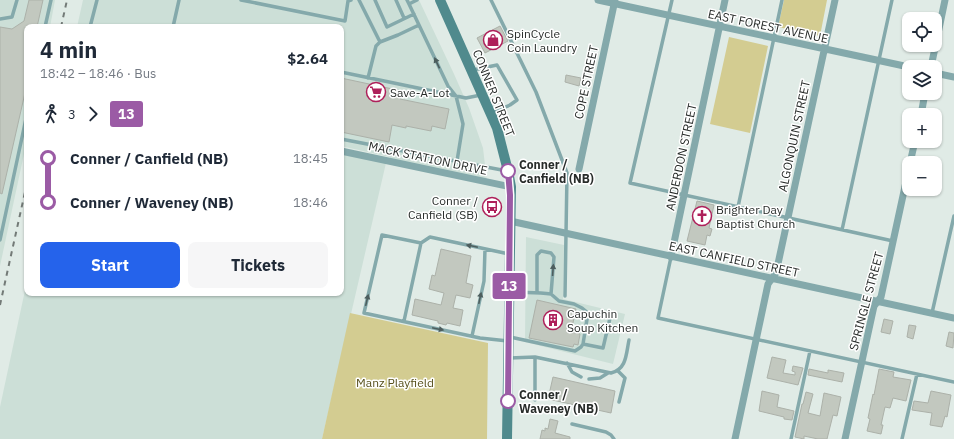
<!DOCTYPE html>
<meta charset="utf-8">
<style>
:root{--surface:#fff;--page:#f6f6f7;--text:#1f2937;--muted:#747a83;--accent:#2563eb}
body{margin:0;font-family:"IBM Plex Sans",sans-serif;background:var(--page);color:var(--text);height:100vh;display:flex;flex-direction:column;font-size:15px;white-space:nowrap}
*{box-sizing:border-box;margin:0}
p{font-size:13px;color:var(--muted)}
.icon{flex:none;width:22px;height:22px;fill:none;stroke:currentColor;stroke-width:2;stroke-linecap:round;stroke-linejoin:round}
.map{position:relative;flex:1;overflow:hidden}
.sheet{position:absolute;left:24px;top:24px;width:320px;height:272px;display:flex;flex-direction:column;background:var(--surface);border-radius:8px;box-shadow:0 1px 3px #0004}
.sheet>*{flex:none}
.badge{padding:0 8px;border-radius:3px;font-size:14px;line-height:26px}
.buttons{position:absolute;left:902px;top:12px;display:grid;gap:8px}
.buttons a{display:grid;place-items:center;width:40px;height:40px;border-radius:8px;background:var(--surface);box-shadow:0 1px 3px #0004;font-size:20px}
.map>.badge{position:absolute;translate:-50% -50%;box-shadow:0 0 0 2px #fff}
.legs{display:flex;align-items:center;gap:6px;height:44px;padding:0 16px;font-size:13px}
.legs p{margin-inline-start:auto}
.headline{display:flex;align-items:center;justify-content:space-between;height:68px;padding:0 16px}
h1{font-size:22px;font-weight:700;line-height:30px}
.cta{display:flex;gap:8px;margin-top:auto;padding:8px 16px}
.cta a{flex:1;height:46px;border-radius:8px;background:var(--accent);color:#fff;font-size:16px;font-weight:700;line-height:46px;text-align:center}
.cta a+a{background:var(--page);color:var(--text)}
ul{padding:0 16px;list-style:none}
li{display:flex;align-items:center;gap:14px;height:44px;font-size:15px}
li i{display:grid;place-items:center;width:6px;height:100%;margin:0 5px;background:currentColor}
li i::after{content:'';width:10px;height:10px;margin:-5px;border:3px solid;border-radius:50%;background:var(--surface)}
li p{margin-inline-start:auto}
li:first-child i{background:linear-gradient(#0000 50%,currentColor 0)}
li:last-child i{background:linear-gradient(currentColor 50%,#0000 0)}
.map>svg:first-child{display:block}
.built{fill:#ccdfd7}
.green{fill:#d3cc91}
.building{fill:#c2c8bf;stroke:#acb1a9}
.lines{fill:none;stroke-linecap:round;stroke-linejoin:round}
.lane{stroke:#84a9ab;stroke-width:3.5}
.street{stroke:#84a9ab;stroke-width:7}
.secondary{stroke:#508a8d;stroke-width:10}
.rail{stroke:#737a77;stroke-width:2;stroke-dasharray:5 5;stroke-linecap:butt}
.oneway{fill:#4d5e5e}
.line-1-casing{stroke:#fff;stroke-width:9}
.line-1{stroke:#9b5ba5;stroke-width:6}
.stop-1-dot{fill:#fff;stroke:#9b5ba5;stroke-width:2}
.labels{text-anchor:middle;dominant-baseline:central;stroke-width:3;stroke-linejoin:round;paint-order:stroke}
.street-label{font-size:12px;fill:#282c2a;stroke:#fff}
.poi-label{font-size:12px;fill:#282c2a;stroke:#fff;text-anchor:start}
.stop-label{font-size:12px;font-weight:bold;fill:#282c2a;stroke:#fff;text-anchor:start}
.park-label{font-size:12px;fill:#564f1b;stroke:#fff}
</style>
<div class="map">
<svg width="954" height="439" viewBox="0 0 954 439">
<rect width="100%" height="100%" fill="#e0ebe6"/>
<path class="built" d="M0 0H55L50 27H27V140L0 266Z
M83 0H419L454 74 469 108 483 148 487 182 390 161V157L341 146V27H77Z
M341 154 386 163 322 439H0V407L27 281V293H341Z
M526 237 564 245 563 299 625 314 613 364 525 342Z"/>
<path class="green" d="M784 0H827L820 36 778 27Z
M729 37 768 46 750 133 710 124Z
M350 313 488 343 487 439H322Z"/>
<path class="building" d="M29 0H43L37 27H27V84L2 194 0 193V27L12 29 24 21Z
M500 26 508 41 485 53 477 38Z
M566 75 581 78 579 86 565 82Z
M341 78 402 91 400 99 449 109 445 129 432 126 431 131 406 126V128L392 125 389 142 341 132Z
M697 201 714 205 709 228 712 229 710 236 707 235 705 245 687 241Z
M441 249 471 256 466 283 473 285 470 298 456 295 453 308 463 310 460 326 447 323 446 325 438 323V321L412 315 415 299 441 305 444 293 429 289 432 275 435 276Z
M537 300 576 309 571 332 580 334 578 345 574 344 573 347 529 338Z
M884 319 893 321 890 334 881 332Z
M909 325 916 326 913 339 907 337Z
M949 332 954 333 953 348 946 346Z
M772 357 786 360 783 373 795 375V372L792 371 793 366 803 368 798 385 767 378Z
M809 369 828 373V370L844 373 842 382 808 375Z
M879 369 894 372 893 377 911 380 906 401 893 398 890 408 885 407 881 425H883L881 434 867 431 870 419 868 418 873 394 874 395Z
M553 377 615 391 611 413 548 399Z
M762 391 779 395 777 407 794 411 792 420 784 419V417L759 411Z
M931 391 951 395 947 417 945 416 942 427 930 425 932 413 912 410 914 401 928 403Z
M806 392 813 394 808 413 820 416 824 393 841 397 837 416 833 415 827 439H818L804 436V439L795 437 802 404H803Z
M550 419 558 421 555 433 570 437V439H540L542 430 545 431V428L548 429Z"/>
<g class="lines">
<path class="lane" d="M241 0 345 21 348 1 351 0
M359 0 380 42 398 35 419 25
M375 0 387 27 414 14
M396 0 404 18
M407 0 409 4 417 0
M491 0 536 92 567 173 565 296
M672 0 630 183 893 241
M409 4 448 86 456 96 463 124 457 161
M0 19 12 17 17 0
M45 27 51 0
M90 27 97 0
M173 27 179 0
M473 70 497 65 517 100 510 105 492 113
M341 72 466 98 481 95
M368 78 376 46 380 42
M341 139 507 171
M738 207 782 0
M842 230 892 0
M0 240 27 114
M671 257 658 318 954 382
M510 292C524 293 537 292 551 294L554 257 551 253 541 251 537 255V292
M551 294 559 301 574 304 582 308 588 313 610 318 603 348 583 344
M932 313 954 216
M404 321 421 243
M472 336 484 281 485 249
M510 337 575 351 581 347 583 344 588 313
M508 341 480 338 364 313 382 235 421 243 430 237 509 254
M510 358 535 357 611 373C627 369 626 354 629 340
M567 363 572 372 581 377
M618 371 625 378 619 402
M589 379 600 378 608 373
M535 400V357
M572 424 606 432 611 435 614 439
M791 439 810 351
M902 439 917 374"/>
<path class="street" d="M598 0 909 67
M931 67 945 0
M935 73 954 77
M921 115 925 93
M341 151 511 187
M910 163 915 141
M579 169 615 0
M510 221 954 318
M671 257 725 0
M735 439 768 284 776 273 835 0
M845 439 874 306 881 297 909 168"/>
<path class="secondary" d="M440 0 497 128 508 171 511 187 507 439"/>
<path class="rail" d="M61 27 67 0
M0 305 27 183"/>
</g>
<defs><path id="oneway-solid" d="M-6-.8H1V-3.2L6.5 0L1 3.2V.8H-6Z"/></defs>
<g class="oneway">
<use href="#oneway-solid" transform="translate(437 63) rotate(-115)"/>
<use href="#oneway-solid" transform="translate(472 246) rotate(-168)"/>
<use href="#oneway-solid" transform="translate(553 270) rotate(-86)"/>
<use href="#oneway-solid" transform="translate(480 298) rotate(-78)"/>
<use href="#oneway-solid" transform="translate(367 300) rotate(-77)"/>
<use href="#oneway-solid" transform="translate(438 329) rotate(12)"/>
</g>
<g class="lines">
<defs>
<path id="line-1" d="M508 401 510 195 508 171"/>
</defs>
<use href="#line-1" class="line-1-casing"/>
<use href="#line-1" class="line-1"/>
</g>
<defs>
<symbol id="shop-ring" viewBox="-11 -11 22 22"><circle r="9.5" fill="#fff" stroke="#ae205a" stroke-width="1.5"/><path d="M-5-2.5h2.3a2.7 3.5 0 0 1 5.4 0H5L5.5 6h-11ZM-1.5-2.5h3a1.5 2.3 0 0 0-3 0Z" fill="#ae205a"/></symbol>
<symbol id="supermarket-ring" viewBox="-11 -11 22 22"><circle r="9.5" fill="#fff" stroke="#ae205a" stroke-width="1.5"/><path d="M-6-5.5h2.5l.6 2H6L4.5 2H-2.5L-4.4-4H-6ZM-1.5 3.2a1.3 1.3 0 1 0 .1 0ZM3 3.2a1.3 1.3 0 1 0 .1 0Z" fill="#ae205a"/></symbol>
<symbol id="bus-ring" viewBox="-11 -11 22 22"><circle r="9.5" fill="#fff" stroke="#ae205a" stroke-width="1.5"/><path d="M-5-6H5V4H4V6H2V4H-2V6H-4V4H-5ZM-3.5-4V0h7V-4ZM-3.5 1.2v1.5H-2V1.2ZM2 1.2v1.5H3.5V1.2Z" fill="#ae205a"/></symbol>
<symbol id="church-ring" viewBox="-11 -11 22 22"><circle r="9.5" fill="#fff" stroke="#ae205a" stroke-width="1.5"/><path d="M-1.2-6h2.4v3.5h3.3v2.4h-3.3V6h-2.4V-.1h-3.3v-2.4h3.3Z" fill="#ae205a"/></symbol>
<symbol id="building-ring" viewBox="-11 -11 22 22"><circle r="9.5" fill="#fff" stroke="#ae205a" stroke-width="1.5"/><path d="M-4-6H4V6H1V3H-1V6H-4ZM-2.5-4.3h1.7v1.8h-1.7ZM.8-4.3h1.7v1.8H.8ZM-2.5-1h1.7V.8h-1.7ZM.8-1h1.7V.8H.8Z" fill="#ae205a"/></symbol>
</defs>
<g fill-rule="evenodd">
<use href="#shop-ring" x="482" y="29" width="22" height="22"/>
<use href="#supermarket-ring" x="365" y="81" width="22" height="22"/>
<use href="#bus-ring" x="481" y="196" width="22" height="22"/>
<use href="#church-ring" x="691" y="205" width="22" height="22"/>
<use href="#building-ring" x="542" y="309" width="22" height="22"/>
</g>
<g class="stop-1-dot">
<circle cx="508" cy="171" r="7"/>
<circle cx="508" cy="401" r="7"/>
</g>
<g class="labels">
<g class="street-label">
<text transform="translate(768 26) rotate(12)">EAST FOREST AVENUE</text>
<text transform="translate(586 82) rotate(-78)">COPE STREET</text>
<text transform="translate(494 93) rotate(68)">CONNER STREET</text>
<text transform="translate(794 136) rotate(-78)">ALGONQUIN STREET</text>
<text transform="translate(681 157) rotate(-78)">ANDERDON STREET</text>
<text transform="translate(428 158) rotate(12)">MACK STATION DRIVE</text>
<text transform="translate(734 259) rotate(12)">EAST CANFIELD STREET</text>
<text transform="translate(866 301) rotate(-75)">SPRINGLE STREET</text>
</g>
<g class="poi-label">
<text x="507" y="33">SpinCycle<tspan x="507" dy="14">Coin Laundry</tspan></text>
<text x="390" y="92">Save-A-Lot</text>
<text x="478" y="200" text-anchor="end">Conner /<tspan x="478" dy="14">Canfield (SB)</tspan></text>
<text x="716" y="209">Brighter Day<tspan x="716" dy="14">Baptist Church</tspan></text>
<text x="567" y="313">Capuchin<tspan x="567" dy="14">Soup Kitchen</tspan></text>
</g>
<g class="stop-label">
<text x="519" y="164">Conner /<tspan x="519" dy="14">Canfield (NB)</tspan></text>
<text x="519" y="394">Conner /<tspan x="519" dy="14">Waveney (NB)</tspan></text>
</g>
<g class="park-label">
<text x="395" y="382">Manz Playfield</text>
</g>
</g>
</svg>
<div class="buttons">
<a><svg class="icon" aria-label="locate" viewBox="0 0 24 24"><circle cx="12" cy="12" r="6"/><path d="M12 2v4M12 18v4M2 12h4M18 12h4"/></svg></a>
<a><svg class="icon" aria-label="layers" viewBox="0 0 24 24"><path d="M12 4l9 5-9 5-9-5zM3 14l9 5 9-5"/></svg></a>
<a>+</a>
<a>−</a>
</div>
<b class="badge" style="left:509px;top:286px;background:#9b5ba5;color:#fff">13</b>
<section class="sheet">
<div class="headline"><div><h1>4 min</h1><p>18:42 – 18:46 · Bus</p></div><b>$2.64</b></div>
<div class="legs"><svg class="icon" aria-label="walk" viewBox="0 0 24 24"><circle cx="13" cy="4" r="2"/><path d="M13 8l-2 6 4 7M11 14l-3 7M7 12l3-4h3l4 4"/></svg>3<svg class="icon" aria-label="forward" viewBox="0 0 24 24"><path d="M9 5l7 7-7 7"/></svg><b class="badge" style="background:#9b5ba5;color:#fff">13</b></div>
<ul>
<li><i style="color:#9b5ba5"></i><b>Conner / Canfield (NB)</b><p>18:45</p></li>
<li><i style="color:#9b5ba5"></i><b>Conner / Waveney (NB)</b><p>18:46</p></li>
</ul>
<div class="cta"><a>Start</a><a>Tickets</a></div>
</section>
</div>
